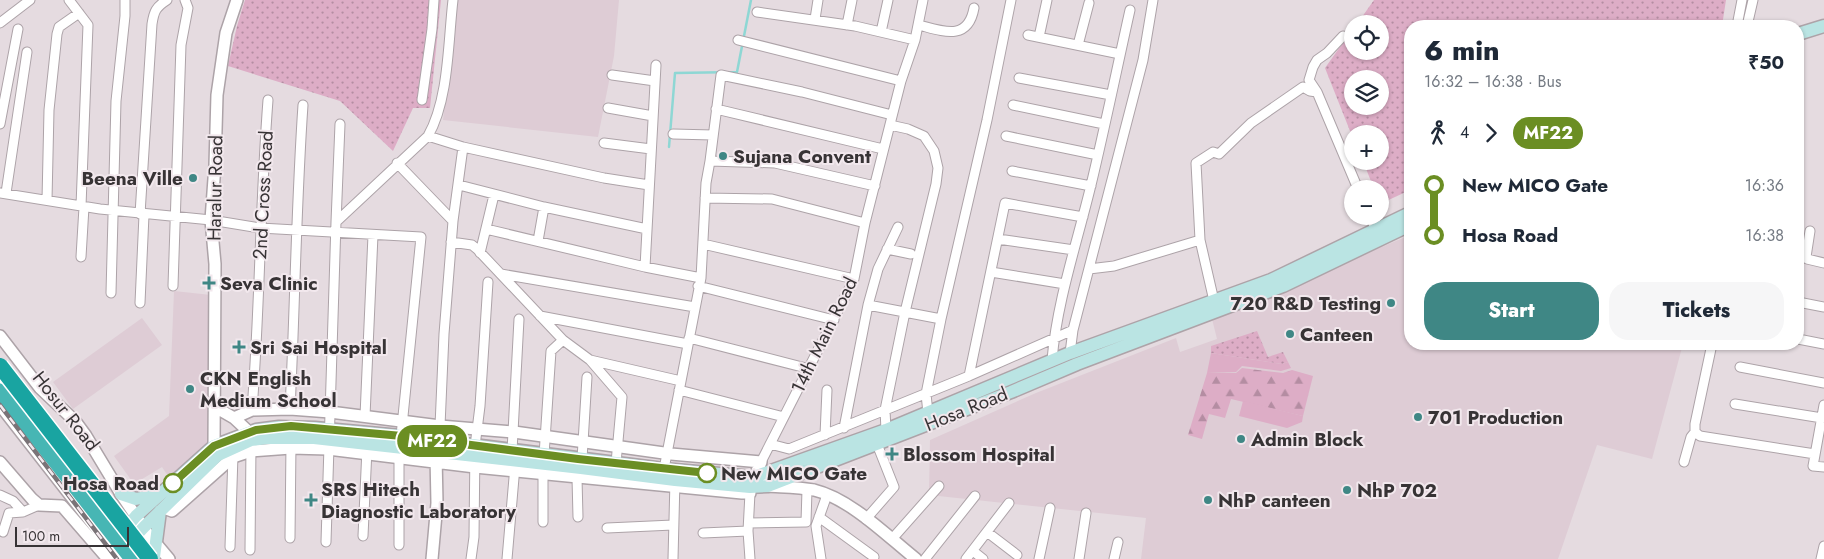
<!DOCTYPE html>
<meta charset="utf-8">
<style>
:root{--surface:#fff;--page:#f6f6f7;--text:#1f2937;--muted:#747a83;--accent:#3f8785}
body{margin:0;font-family:Jost,sans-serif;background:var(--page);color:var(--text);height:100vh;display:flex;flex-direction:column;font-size:19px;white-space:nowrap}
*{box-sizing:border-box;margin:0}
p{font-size:16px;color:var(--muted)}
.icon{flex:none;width:28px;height:28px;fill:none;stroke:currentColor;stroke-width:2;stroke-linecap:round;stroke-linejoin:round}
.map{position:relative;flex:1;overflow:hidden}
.side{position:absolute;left:1404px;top:20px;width:400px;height:330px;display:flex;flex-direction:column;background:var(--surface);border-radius:20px;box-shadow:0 1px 4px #0004}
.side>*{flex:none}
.badge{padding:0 10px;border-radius:16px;font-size:18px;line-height:32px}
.controls{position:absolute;left:1344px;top:15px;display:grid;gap:10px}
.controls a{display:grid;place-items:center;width:45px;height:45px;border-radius:50%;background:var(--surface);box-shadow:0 1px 4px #0004;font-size:25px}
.scale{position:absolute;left:15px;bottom:12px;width:114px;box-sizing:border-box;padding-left:5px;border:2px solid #373335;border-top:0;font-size:14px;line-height:18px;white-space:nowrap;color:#373335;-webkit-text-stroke:4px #f2e8ed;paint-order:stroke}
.map>.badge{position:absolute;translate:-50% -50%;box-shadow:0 0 0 2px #fff}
.legs{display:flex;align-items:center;gap:8px;height:55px;padding:0 20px;font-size:16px}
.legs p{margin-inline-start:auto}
.overview{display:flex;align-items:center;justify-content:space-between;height:85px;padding:0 20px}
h1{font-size:28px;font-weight:800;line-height:38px}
.action{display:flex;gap:10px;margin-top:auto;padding:10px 20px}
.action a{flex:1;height:58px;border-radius:20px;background:var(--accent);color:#fff;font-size:20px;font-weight:800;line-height:58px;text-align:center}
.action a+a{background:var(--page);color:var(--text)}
ul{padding:0 20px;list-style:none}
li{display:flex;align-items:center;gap:18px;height:50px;font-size:19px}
li i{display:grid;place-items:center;width:8px;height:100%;margin:0 6px;background:currentColor}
li i::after{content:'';width:12px;height:12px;margin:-6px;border:4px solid;border-radius:50%;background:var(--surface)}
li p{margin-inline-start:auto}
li:first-child i{background:linear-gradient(#0000 50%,currentColor 0)}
li:last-child i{background:linear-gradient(currentColor 50%,#0000 0)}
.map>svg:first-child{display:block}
.built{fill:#deccd5}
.grass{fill:url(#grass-dots);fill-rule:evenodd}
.forest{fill:url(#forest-firs)}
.green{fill:#ddadc6}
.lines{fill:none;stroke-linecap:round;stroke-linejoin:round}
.stream{stroke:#8ed7d4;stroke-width:2.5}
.minor-casing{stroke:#ada3a8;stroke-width:11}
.tertiary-casing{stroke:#ada3a8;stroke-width:14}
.secondary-casing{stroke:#ada3a8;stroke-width:15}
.trunk-casing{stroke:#fff;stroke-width:18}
.minor{stroke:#fff;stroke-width:9}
.tertiary{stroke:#fff;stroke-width:11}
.secondary{stroke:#bae4e3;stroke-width:12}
.trunk{stroke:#47b6b4;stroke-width:15}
.rail-casing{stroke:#7a7377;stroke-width:4.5}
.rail{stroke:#f2e8ed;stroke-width:2.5;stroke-dasharray:8;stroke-linecap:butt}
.motorway-bridge-casing{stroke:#fff;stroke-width:19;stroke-linecap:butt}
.motorway-bridge{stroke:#19a4a1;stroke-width:16}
.line-1-casing{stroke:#fff;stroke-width:11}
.line-1{stroke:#6b8e23;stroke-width:8}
.poi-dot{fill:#3f8785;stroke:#f2e8ed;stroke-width:2}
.stop-1-dot{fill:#fff;stroke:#6b8e23;stroke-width:2.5}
.labels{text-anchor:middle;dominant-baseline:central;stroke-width:4;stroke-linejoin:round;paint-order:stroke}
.poi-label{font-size:19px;font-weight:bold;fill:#373335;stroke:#f2e8ed;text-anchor:start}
.street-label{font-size:19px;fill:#373335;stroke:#f2e8ed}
.stop-label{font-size:19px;font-weight:bold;fill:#373335;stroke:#f2e8ed;text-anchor:start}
</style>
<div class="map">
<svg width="1824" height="559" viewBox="0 0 1824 559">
<defs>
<pattern id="grass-dots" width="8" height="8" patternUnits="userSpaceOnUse" patternTransform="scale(1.25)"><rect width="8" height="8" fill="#ddadc6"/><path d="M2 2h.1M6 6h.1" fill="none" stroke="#b48da2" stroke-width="1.8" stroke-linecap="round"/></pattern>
<pattern id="forest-firs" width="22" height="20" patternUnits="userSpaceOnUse" patternTransform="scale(1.25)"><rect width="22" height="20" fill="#ddadc6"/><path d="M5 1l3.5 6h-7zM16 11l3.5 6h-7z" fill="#b48da2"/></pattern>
</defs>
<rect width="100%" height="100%" fill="#e5dbe0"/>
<path class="built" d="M457 0H619L614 56 598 137 443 120Z
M1410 235V344H1683L1652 459 1597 445 1558 559H1141L1146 518 929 495 930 440 1036 393 1176 338 1180 352 1217 339 1212 319Z
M174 291 211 295 210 448 170 479 162 467 134 484 114 456 169 416Z
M142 318 162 345 73 409 53 382Z"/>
<path class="grass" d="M245 0H441L430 108H413L393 151 340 101 228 66 237 26Z
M1374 0H1726L1722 26H1410V190L1380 204V189H1374L1363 161H1380V134H1352V136L1325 68 1352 30V51H1380V24H1357ZM1352 79H1380V106H1352Z
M1257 331 1268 357 1283 352 1288 362 1282 364 1211 353V346Z"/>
<path class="forest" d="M1242 368 1283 373 1292 370 1313 376 1303 416 1231 399 1225 418 1209 414 1202 439 1188 435 1207 373H1236Z"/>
<path class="green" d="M1211 353 1282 364 1288 362 1291 368 1281 371 1242 366 1236 372 1207 373Z
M1243 401 1303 416 1302 422 1287 428 1239 416Z"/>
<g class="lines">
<path class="stream" d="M669 147 675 73 737 72 751 0"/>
<defs>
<path id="minor" d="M69 0 88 25 81 206
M757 12 855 26 915 40
M815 19 818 0
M0 23 30 0
M847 25 852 0
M919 25C942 31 968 42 974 8
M1737 26 1742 0
M1747 26 1753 0
M881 32 888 0
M1028 35 1120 54
M1039 37 1047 0
M738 40 901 81
M1078 45 1089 3
M612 75 655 81
M1019 78 1111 95
M1317 92 1309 80 1313 67 1317 60 1327 53 1343 36
M422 100 432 29 434 0
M1013 105 1104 124
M608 108 653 116
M716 109 883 149
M0 124 18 29
M673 134 713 135
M428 136 463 147 604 178 649 185
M1006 136 1098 155
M604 143 651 149
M710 161 775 163 875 186
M397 163 453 221
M1012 171 1091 186
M459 185 544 207 647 229
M0 193 100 209 211 220 260 228 421 237 401 436
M6 193 27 52
M705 198 772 199 865 223
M47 200 49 110 57 34 59 27 79 13
M140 214 152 24C154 11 156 7 167 0
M1370 216 1376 230
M336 222 340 124
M486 229 645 267 701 278
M1810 231 1806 257 1807 259 1824 263
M998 239 1074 250
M1200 240 1214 301
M538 241 544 207
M451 242 472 245 477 249 563 340 590 360 622 397 616 463
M703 244 854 279
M887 249 911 254
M480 253 494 195
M81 257 84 207
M645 267 656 65
M1089 269 1114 266 1200 240 1196 163 1213 152 1219 154 1251 123 1303 87 1310 91 1317 92 1358 189
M991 272 1065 284
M501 274 695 307
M173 286 181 45 188 8 185 0
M698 286 834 320
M111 293 116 101 125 16V0
M1798 302 1824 307
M140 303 144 215
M868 305 941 319
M540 316 688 344
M689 338 810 369
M1798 339 1824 344
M1712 344 1695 424V432L1700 436 1815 454
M1070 353 1073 330 1143 60 1153 0
M590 360 681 381
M1052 360C1057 301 1077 243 1091 185 1105 127 1117 68 1130 10
M1740 367 1824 383
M969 376 1005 203 1083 217
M679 390 784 417
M1735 404 1822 418
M1824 405 1813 466 1824 467
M290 409C295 308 296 206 303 105
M252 410C260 307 260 203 268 100
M928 413 926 394 941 319 987 120 1011 0
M365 416 373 235
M440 426 444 334 453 221 463 147
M844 428 868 305 878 269 898 227
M886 430 885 410 905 312 936 184 938 168 934 151 924 136 908 129 890 125
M825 435 827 390
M770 444 789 449 969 376 1073 330
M512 451 519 319
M544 455 551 351 563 340
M582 459 587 377
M761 462 854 279 865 223 901 81 915 40 923 0
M1684 462 1691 437 1695 432
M664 469 701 278 706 183 710 161 721 75 802 92 892 115
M577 478 578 517
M750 493 748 531 750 559
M0 495 13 501 23 512
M819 517 874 557
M866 519 894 487 877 444
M543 522V474
M749 523 806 522 807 490
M607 528 673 525
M3 532 9 513 23 512 39 505
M987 532 1017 555
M703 533 748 531
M363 536 367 449
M290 538 291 443
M892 539 939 486
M326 542 336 222 428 136C449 99 448 42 453 0
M399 545V453
M230 547 233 455
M250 550 251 445
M973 551 983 559
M471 559 474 537 475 446 480 406 488 282
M507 559 515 466
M673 559 675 480
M821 559 816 526 827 495
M925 559 975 496
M966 559 1009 503
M1039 559 1050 508
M1079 559 1086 513
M1114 559 1118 542
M1821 559 1824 546"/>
<path id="tertiary" d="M0 336 40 388 75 421 86 436 121 494 148 534 169 559
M0 405 120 559
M215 407 234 418 249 432
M214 446 215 264 211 220 215 165 217 95 226 33 237 0
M0 462 32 499 39 505 62 506 108 559
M768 473V486C783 487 799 487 814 490 851 499 887 536 916 559
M164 508 172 511 233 457 251 451 291 448 328 449 475 467 742 493H750V487L761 462 671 454 514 432 440 426 330 412 290 409 252 410 234 418
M432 559 437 503 436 456"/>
<path id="secondary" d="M1798 34 1824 26
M121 494 136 499 159 494
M121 534 136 516 214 446 256 430 279 427 315 428 401 436 664 469 754 477 886 430 1070 353 1271 280 1410 213
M129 543 144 527 218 455 251 440 267 438H314L581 468 675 480 750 487 768 486 1011 392 1077 364 1283 286 1410 225
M154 557 160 511"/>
<path id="trunk" d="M0 391 132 559"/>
</defs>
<use href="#minor" class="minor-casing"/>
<use href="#tertiary" class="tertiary-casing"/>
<use href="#secondary" class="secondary-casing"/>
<use href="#trunk" class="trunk-casing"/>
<use href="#minor" class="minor"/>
<use href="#tertiary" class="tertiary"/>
<use href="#secondary" class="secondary"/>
<use href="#trunk" class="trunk"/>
<defs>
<path id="rail" d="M0 405 117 559"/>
</defs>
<use href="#rail" class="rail-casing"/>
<use href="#rail" class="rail"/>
<defs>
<path id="motorway-bridge" d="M0 366 150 559"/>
</defs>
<use href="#motorway-bridge" class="motorway-bridge-casing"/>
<use href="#motorway-bridge" class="motorway-bridge"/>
</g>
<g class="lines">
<defs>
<path id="line-1" d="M173 483 214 446 256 430 291 426 402 436 578 459 707 473"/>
</defs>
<use href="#line-1" class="line-1-casing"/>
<use href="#line-1" class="line-1"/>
</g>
<g class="poi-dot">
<circle cx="723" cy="156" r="5"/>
<circle cx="193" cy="178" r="5"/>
<path d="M206.5 275.5h5v5h5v5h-5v5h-5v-5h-5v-5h5z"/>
<circle cx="1391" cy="303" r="5"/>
<circle cx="1290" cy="334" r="5"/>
<path d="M236.5 339.5h5v5h5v5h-5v5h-5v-5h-5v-5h5z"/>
<circle cx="190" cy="389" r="5"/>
<circle cx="1418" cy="417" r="5"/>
<circle cx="1241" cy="439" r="5"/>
<path d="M889.5 446.5h5v5h5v5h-5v5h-5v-5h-5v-5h5z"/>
<circle cx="1347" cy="490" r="5"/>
<path d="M308.5 492.5h5v5h5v5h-5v5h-5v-5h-5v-5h5z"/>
<circle cx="1208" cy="500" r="5"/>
</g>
<g class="stop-1-dot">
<circle cx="707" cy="473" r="9"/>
<circle cx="173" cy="483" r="9"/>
</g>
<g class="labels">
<g class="poi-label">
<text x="733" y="156">Sujana Convent</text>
<text x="183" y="178" text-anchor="end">Beena Ville</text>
<text x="220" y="283">Seva Clinic</text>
<text x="1381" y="303" text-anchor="end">720 R&amp;D Testing</text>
<text x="1300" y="334">Canteen</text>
<text x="250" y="347">Sri Sai Hospital</text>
<text x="200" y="378">CKN English<tspan x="200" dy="22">Medium School</tspan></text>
<text x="1428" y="417">701 Production</text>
<text x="1251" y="439">Admin Block</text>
<text x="903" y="454">Blossom Hospital</text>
<text x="321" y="489">SRS Hitech<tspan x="321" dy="22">Diagnostic Laboratory</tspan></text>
<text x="1357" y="490">NhP 702</text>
<text x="1218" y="500">NhP canteen</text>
</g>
<g class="street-label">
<text transform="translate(215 188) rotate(-89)">Haralur Road</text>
<text transform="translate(263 195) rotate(-87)">2nd Cross Road</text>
<text transform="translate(824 335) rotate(-64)">14th Main Road</text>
<text transform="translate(966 409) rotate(-22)">Hosa Road</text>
<text transform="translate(66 411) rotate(52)">Hosur Road</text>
</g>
<g class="stop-label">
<text x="721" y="473">New MICO Gate</text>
<text x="159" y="483" text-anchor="end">Hosa Road</text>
</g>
</g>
</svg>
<div class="controls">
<a><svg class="icon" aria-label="locate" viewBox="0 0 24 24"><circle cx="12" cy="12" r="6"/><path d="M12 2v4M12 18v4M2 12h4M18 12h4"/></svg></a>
<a><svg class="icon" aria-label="layers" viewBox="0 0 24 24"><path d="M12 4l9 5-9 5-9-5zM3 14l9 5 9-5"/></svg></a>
<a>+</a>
<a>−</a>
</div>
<div class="scale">100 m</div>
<b class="badge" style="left:432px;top:441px;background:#6b8e23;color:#fff">MF22</b>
<section class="side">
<div class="overview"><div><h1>6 min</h1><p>16:32 – 16:38 · Bus</p></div><b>₹50</b></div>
<div class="legs"><svg class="icon" aria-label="walk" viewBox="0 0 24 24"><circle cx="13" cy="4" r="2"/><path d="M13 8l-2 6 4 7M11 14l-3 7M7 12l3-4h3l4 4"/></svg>4<svg class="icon" aria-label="forward" viewBox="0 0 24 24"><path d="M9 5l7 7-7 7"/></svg><b class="badge" style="background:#6b8e23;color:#fff">MF22</b></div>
<ul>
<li><i style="color:#6b8e23"></i><b>New MICO Gate</b><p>16:36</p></li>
<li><i style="color:#6b8e23"></i><b>Hosa Road</b><p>16:38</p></li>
</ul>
<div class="action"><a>Start</a><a>Tickets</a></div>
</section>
</div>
